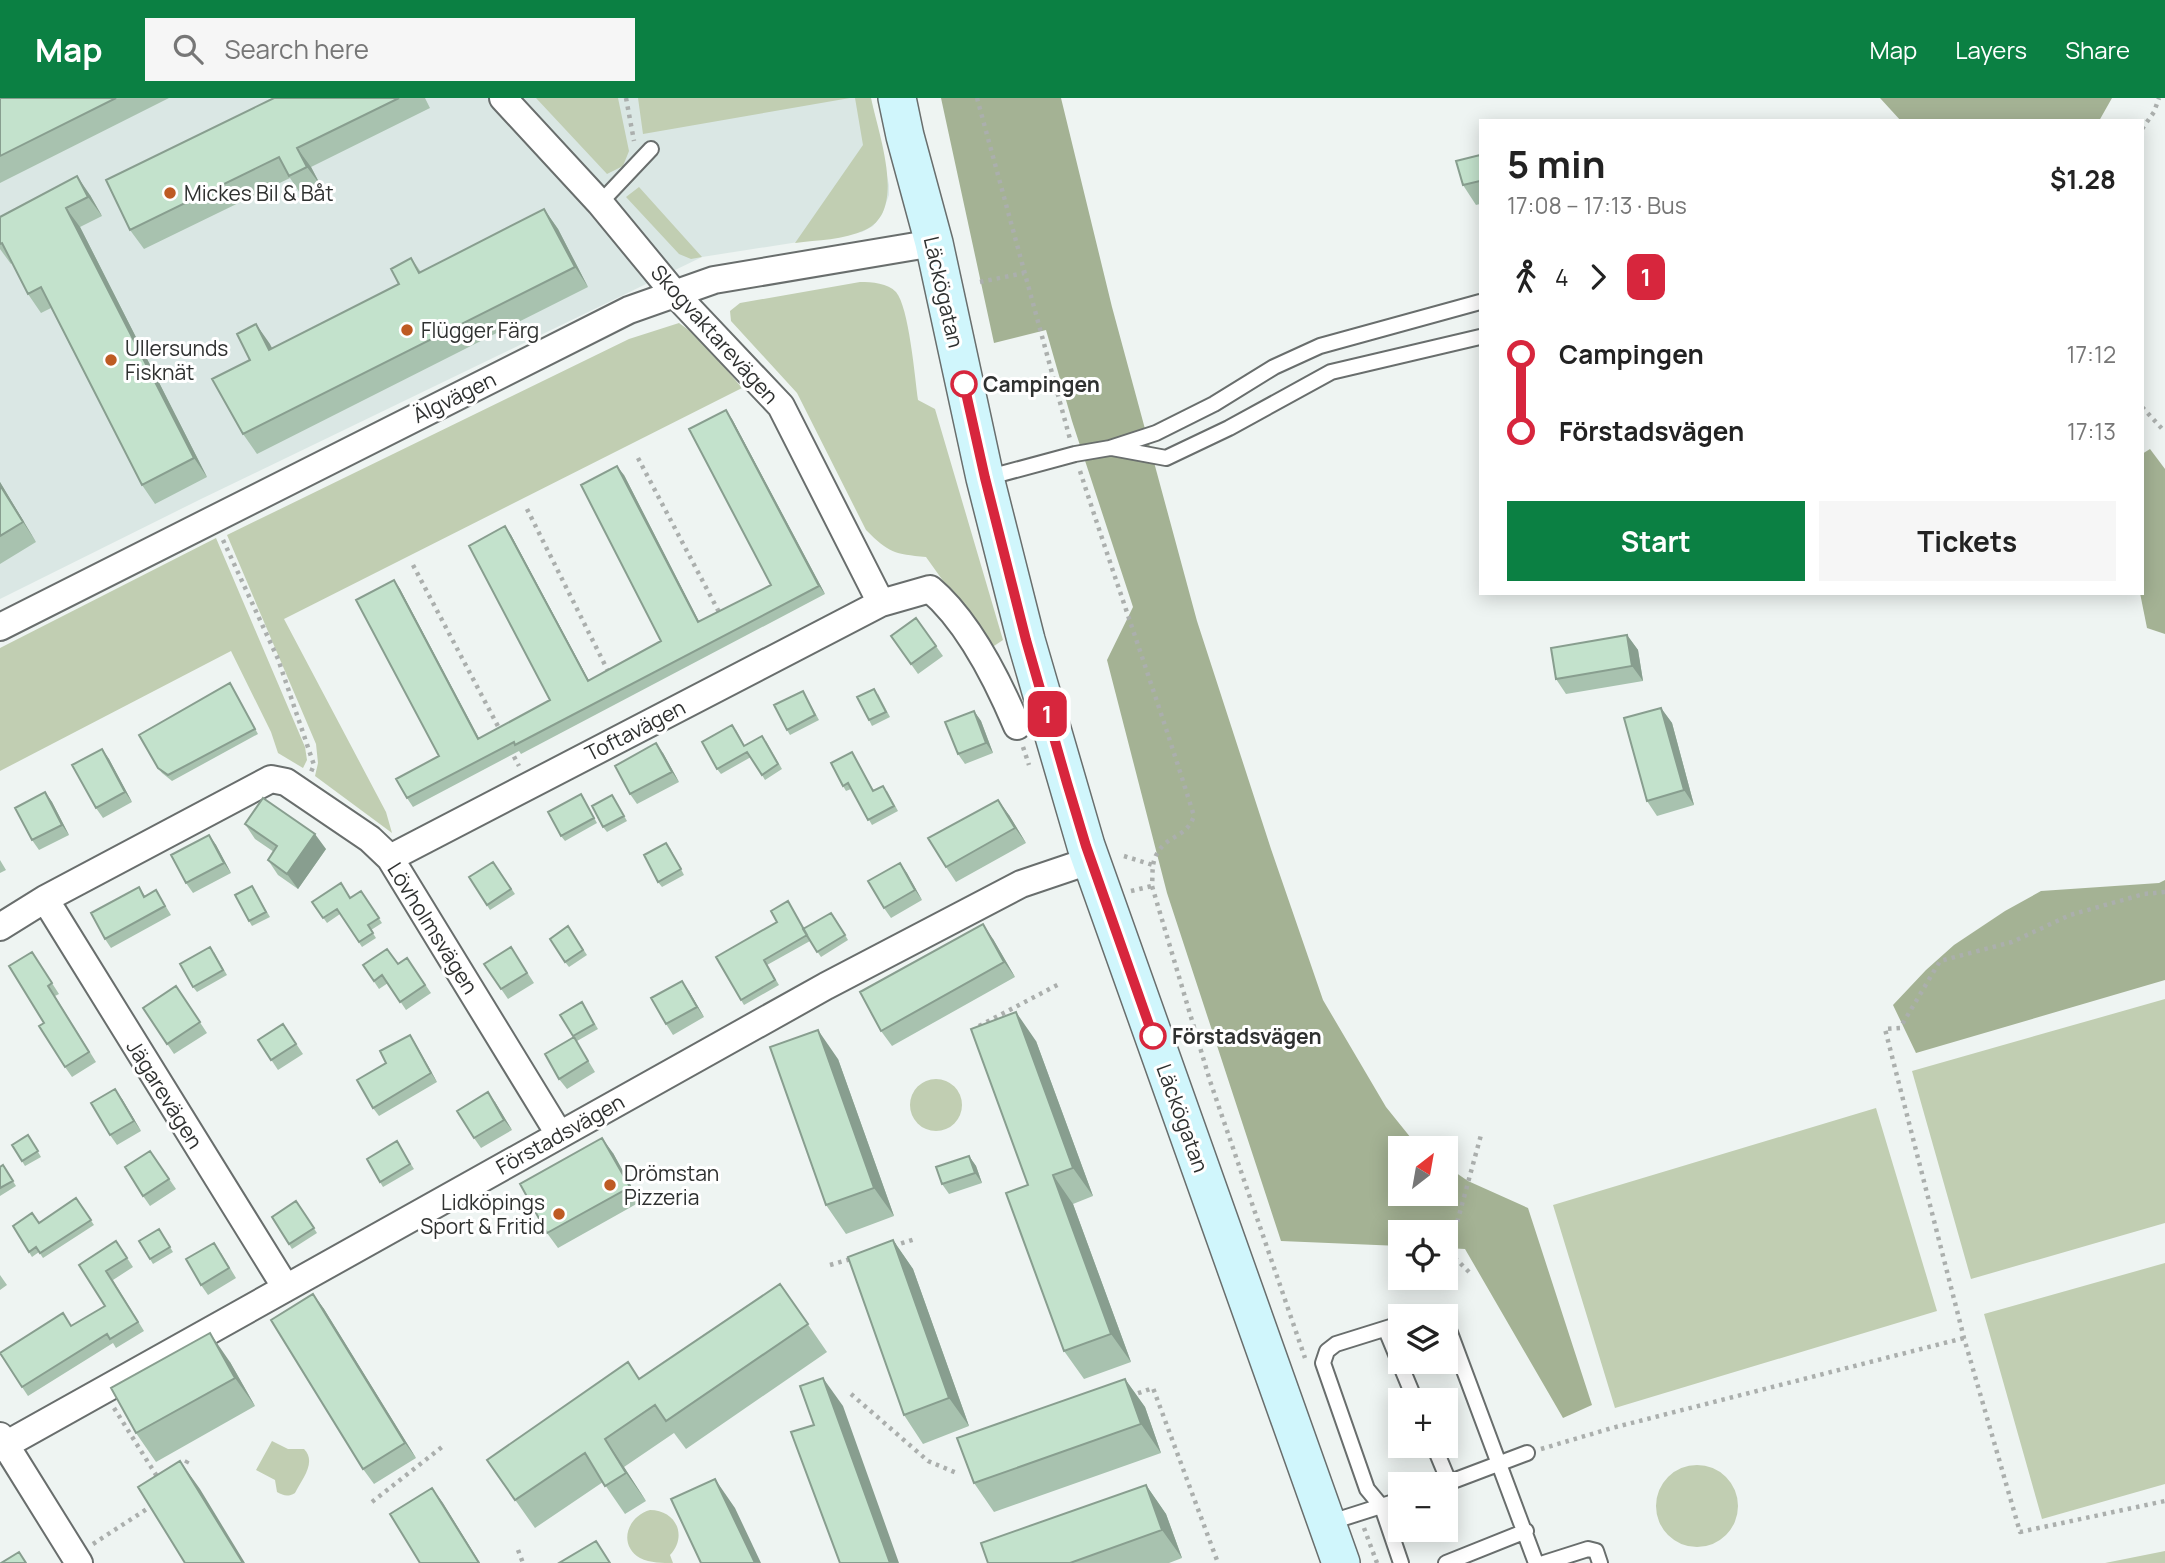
<!DOCTYPE html>
<meta charset="utf-8">
<style>
:root{--surface:#fff;--page:#f6f6f6;--text:#222;--muted:#767676;--accent:#0b8043}
body{margin:0;font-family:Manrope,sans-serif;background:var(--page);color:var(--text);height:100vh;display:flex;flex-direction:column;font-size:26px;white-space:nowrap}
*{box-sizing:border-box;margin:0}
p{font-size:23px;color:var(--muted)}
.icon{flex:none;width:38px;height:38px;fill:none;stroke:currentColor;stroke-width:2;stroke-linecap:round;stroke-linejoin:round}
.map{position:relative;flex:1;overflow:hidden}
.panel{position:absolute;left:1479px;top:21px;width:665px;height:476px;display:flex;flex-direction:column;background:var(--surface);border-radius:0px;box-shadow:0 4px 18px #0003}
.panel>*{flex:none}
.badge{padding:0 14px;border-radius:10px;font-size:24px;line-height:46px}
.needle{width:46px;rotate:31deg}
.buttons{position:absolute;left:1388px;top:1038px;display:grid;gap:14px}
.buttons a{display:grid;place-items:center;width:70px;height:70px;border-radius:0px;background:var(--surface);box-shadow:0 4px 18px #0003;font-size:35px}
.map>.badge{position:absolute;translate:-50% -50%;box-shadow:0 0 0 4px #fff}
.legs{display:flex;align-items:center;gap:10px;height:77px;padding:0 28px;font-size:23px}
.legs p{margin-inline-start:auto}
.headline{display:flex;align-items:center;justify-content:space-between;height:119px;padding:0 28px}
h1{font-size:38px;font-weight:700;line-height:52px}
.primary-button{display:flex;gap:14px;margin-top:auto;padding:14px 28px}
.primary-button a{flex:1;height:80px;border-radius:0px;background:var(--accent);color:#fff;font-size:28px;font-weight:700;line-height:80px;text-align:center}
.primary-button a+a{background:var(--page);color:var(--text)}
ul{padding:0 28px;list-style:none}
li{display:flex;align-items:center;gap:24px;height:77px;font-size:26px}
li i{display:grid;place-items:center;width:10px;height:100%;margin:0 9px;background:currentColor}
li i::after{content:'';width:18px;height:18px;margin:-9px;border:5px solid;border-radius:50%;background:var(--surface)}
li p{margin-inline-start:auto}
li:first-child i{background:linear-gradient(#0000 50%,currentColor 0)}
li:last-child i{background:linear-gradient(currentColor 50%,#0000 0)}
header{display:flex;align-items:center;gap:42px;box-sizing:border-box;height:98px;padding:0 35px;background:var(--accent);color:#fff}
header strong{font-size:33px}
nav{display:flex;gap:38px;margin-inline-start:auto;font-size:24px}
.search{width:490px;height:63px;background:var(--page);display:flex;align-items:center;gap:18px;box-sizing:border-box;padding:0 24px;border-radius:0px;color:var(--muted);font-size:26px}
.map>svg:first-child{display:block}
.built{fill:#dae7e4}
.green{fill:#c1ceb2}
.forest{fill:#a4b294}
.lines{fill:none;stroke-linecap:round;stroke-linejoin:round}
.lane-casing{stroke:#696e6d;stroke-width:18}
.street-casing{stroke:#696e6d;stroke-width:30}
.secondary-casing{stroke:#696e6d;stroke-width:40}
.path{stroke:#abafad;stroke-width:4.5;stroke-dasharray:3.5 5;stroke-linecap:butt}
.lane{stroke:#fff;stroke-width:14}
.street{stroke:#fff;stroke-width:26}
.secondary{stroke:#d0f6fc;stroke-width:37}
.wall{fill:#a8c2af}
.shaded-wall{fill:#889e8f}
.building{fill:#c3e2cc;stroke:#889e8f;stroke-width:2}
.line-1-casing{stroke:#fff;stroke-width:16}
.line-1{stroke:#d7263d;stroke-width:10}
.poi-dot{fill:#be5b23;stroke:#fff;stroke-width:2.5}
.stop-1-dot{fill:#fff;stroke:#d7263d;stroke-width:3.5}
.labels{text-anchor:middle;dominant-baseline:central;stroke-width:6;stroke-linejoin:round;paint-order:stroke}
.poi-label{font-size:21px;fill:#2f3130;stroke:#fff;text-anchor:start}
.street-label{font-size:21px;fill:#2f3130;stroke:#fff}
.stop-label{font-size:21px;font-weight:bold;fill:#2f3130;stroke:#fff;text-anchor:start}
</style>
<header>
<strong>Map</strong>
<div class="search"><svg class="icon" aria-label="search" viewBox="0 0 24 24"><circle cx="10" cy="10" r="6"/><path d="M15 15l6 6"/></svg>Search here</div>
<nav><a>Map</a><a>Layers</a><a>Share</a></nav>
</header>
<div class="map">
<svg width="2165" height="1465" viewBox="0 0 2165 1465">
<rect width="100%" height="100%" fill="#eef4f2"/>
<path class="built" d="M0 0H871L889 87V97L882 116 873 128 862 134 702 159 201 401 0 501Z"/>
<path class="green" d="M536 0H618L629 53 623 68 607 76Z
M638 0H850L643 36Z
M855 0H871C878 35 908 113 865 132 844 142 817 142 795 145L863 47Z
M639 89 702 159 691 161 679 156 626 99Z
M860 184C872 184 888 185 896 194 909 209 915 280 918 302L935 311 1003 542 991 550 926 459C894 456 889 455 866 432L797 295 731 223 730 213 740 205Z
M679 225 701 241 742 290 284 521 386 714 392 735 315 678 318 665 316 646 227 437 629 241Z
M216 440 305 649 307 662 303 670 278 655 271 634 231 553 0 673V550Z
M2165 901V1125L1971 1181 1912 973Z
M910 1007a26 26 0 1 1 52 0a26 26 0 1 1-52 0Z
M1876 1010 1937 1213 1615 1310 1553 1107Z
M2165 1165V1386L2042 1421 1984 1216Z
M272 1343 288 1351H304C317 1364 302 1381 295 1395 288 1399 284 1398 277 1394L275 1382 256 1372Z
M1656 1408a41 41 0 1 1 82 0a41 41 0 1 1-82 0Z
M650 1412C676 1412 688 1438 670 1457L673 1465C663 1465 650 1465 640 1460 617 1446 628 1418 650 1412Z
M2165 1453V1465H2105Z"/>
<path class="forest" d="M941 0H1061L1112 209 1197 523 1271 751 1323 902 1386 1009 1419 1050H1400V1096H1446V1068L1468 1083 1528 1110 1592 1307 1563 1320 1465 1151 1446 1150V1134H1400V1148L1281 1143 1167 795 1107 562 1133 509 1072 323 1046 232 994 245Z
M1880 0H2112L2099 23H1901Z
M2150 351 2165 371V536L2147 530 2140 495 2142 356Z
M2165 782V882L1916 955 1893 907 1926 872 1954 847 2005 813 2041 793 2159 785Z"/>
<g class="lines">
<defs>
<path id="lane" d="M600 105 651 51
M1112 350 1166 360 1229 330 1331 274 1480 239
M986 380 1075 356 1110 350 1156 335 1214 306 1274 269 1320 248 1480 204
M1420 1218 1437 1215 1440 1218
M1446 1224 1536 1465
M1400 1226 1336 1246 1327 1253 1323 1265 1367 1391 1382 1409 1401 1465
M1386 1232 1415 1302
M1434 1348 1449 1384
M1445 1386 1527 1355
M1328 1425 1400 1402
M1446 1465 1526 1433
M1544 1465 1588 1451 1596 1453 1600 1465"/>
<path id="street" d="M503 0 600 105 675 196 781 308 881 505
M0 529 629 212 714 182 934 145
M390 760 881 505 930 491C968 523 998 583 1017 628
M45 801 286 1190
M0 829 45 801 271 681 286 684 370 741 390 760 559 1036
M0 1338 79 1465
M0 1350 826 888 1021 786 1092 762"/>
<path id="secondary" d="M897 0 905 38 934 145 985 380 1026 542 1086 748 1341 1465"/>
</defs>
<use href="#lane" class="lane-casing"/>
<use href="#street" class="street-casing"/>
<use href="#secondary" class="secondary-casing"/>
<path class="path" d="M626 0 634 43
M977 0 1070 341
M2142 31 2154 14 2159 0
M980 184 1024 175
M2142 309 2165 334
M638 360 720 516
M1080 373C1117 488 1158 602 1194 718 1186 740 1168 737 1158 754 1151 764 1153 776 1152 788L1210 983 1305 1260
M527 411 610 577
M223 442 278 561 314 667 311 674
M413 467 501 634
M1023 649 1029 667
M510 651 519 668
M1124 758 1153 767
M1131 793 1152 788
M2165 794 2144 796 2070 817 2012 844 1940 863 1900 930 1885 931 1964 1240 2020 1434 2165 1403
M979 928 1061 885
M893 1148 915 1141
M830 1167 854 1160
M1469 1174 1449 1154 1481 1037
M851 1296 928 1363 959 1376
M1130 1298 1153 1290 1218 1465
M114 1310 158 1380
M1541 1351 1612 1330 1964 1240
M182 1373 189 1360
M372 1404 442 1349
M1364 1430 1377 1465
M93 1446 153 1407
M518 1452 523 1465"/>
<use href="#lane" class="lane"/>
<use href="#street" class="street"/>
<use href="#secondary" class="secondary"/>
</g>
<path class="wall" d="M0 0H169L0 85Z
M274 0H425L430 10 311 69 321 88 302 98 290 80 144 151 130 132Z
M1480 57V106L1476 107 1463 87Z
M90 97 102 118 80 129 207 379 155 406 142 387 51 210 41 215 28 196 12 165 11 166 0 151V119Z
M544 111 558 131 588 189 257 356 243 336 250 262 256 226 272 251 399 186 411 160 421 174Z
M732 321 825 496 521 656 519 653 413 709 407 700 439 658 394 482 400 491 479 640 550 602 505 428 511 437 589 583 661 543 624 377 699 524 771 487Z
M0 384 36 444 0 466Z
M916 520 943 558 918 576 891 538Z
M1627 537 1638 552 1643 583 1566 596 1556 581Z
M230 585 258 636 172 683 162 675 158 670Z
M878 596 890 619 872 628 869 622Z
M806 598 819 622 790 637 787 632Z
M1661 610 1672 625 1694 707 1657 718 1647 703Z
M974 613 981 623 993 655 965 666 958 656Z
M736 632 745 648 766 643 782 671 765 682 751 659 721 676 717 671Z
M102 651 109 661 132 704 103 720 96 710Z
M852 654 874 693H887L898 713 872 727 851 691 846 693 843 688Z
M663 655 679 684 637 706 630 696Z
M45 694 52 704 69 737 39 752 32 742Z
M581 696 597 725 565 743 561 738Z
M612 697 627 723 607 734 603 729Z
M1009 717 1026 745 956 784 946 769Z
M245 726 326 751 298 791 278 777 268 762 274 754 255 741Z
M209 737 216 747 231 775 193 795 186 785Z
M670 750 684 777 662 789 658 784Z
M0 762 6 772 0 775Z
M493 764 515 796 490 812 469 779Z
M900 765 922 802 891 820 884 810Z
M252 788 270 819 252 828 249 823Z
M139 789 145 798 156 792 171 817 111 850 105 841Z
M361 793 382 825 371 832 376 840 362 849 340 816 327 825 312 804 350 800Z
M791 809 804 831 835 820 848 842 821 859 810 843 767 867 779 887 744 907 741 902 777 824Z
M568 828 587 857 569 869 565 864Z
M993 841 1015 879 892 948 881 933Z
M511 849 534 885 508 901 484 866Z
M32 854 59 896 55 898 96 964 72 979 65 969 44 925Z
M214 854 227 877 197 894 193 889Z
M407 860 431 895 406 912 388 885 379 891 363 867 398 866Z
M176 888 207 935 174 956 143 910Z
M689 893 704 919 673 937 666 926Z
M585 909 598 931 577 943 560 917Z
M283 926 303 956 278 972 258 942Z
M574 939 595 974 567 991 559 981Z
M1036 943 1093 1098 1073 1106 1131 1264 1084 1281 1064 1253 1028 1087Z
M415 945 437 984 379 1018 373 1010 386 965Z
M838 961 894 1118 846 1136 826 1107Z
M122 1001 141 1033 117 1047 110 1037Z
M495 1004 512 1032 481 1050 474 1040Z
M28 1037 41 1059 25 1068 12 1047Z
M400 1049 414 1071 383 1089 380 1084Z
M150 1053 176 1091 150 1108 143 1098Z
M613 1055 640 1104 558 1150 547 1135Z
M969 1058 976 1068 982 1085 949 1096 942 1086Z
M3 1067 16 1088 0 1098V1069Z
M76 1100 94 1127 43 1160 39 1154 32 1159 13 1128 39 1125Z
M296 1103 317 1135 292 1151 272 1119Z
M159 1131 173 1154 153 1166 139 1143Z
M893 1142 913 1171 969 1328 923 1346 904 1317Z
M116 1143 133 1169 113 1182 144 1233 116 1250 113 1245 28 1298 0 1256 72 1228 105 1208 79 1167Z
M221 1155 236 1180 208 1197 201 1187Z
M0 1177 7 1187 0 1192Z
M780 1186 827 1254 686 1351 674 1335 624 1369 646 1403 625 1416 603 1384 535 1430 487 1362 639 1281Z
M313 1196 324 1211 416 1360 374 1386 363 1371Z
M230 1264 255 1308 156 1364 136 1335Z
M1125 1281 1145 1309 1161 1355 994 1414 974 1385Z
M1146 1387 1166 1416 1182 1460 1169 1465H988Z"/>
<path class="shaded-wall" d="M297 50 311 69 321 88 307 69Z
M77 78 90 97 102 118 88 99Z
M66 110 80 129 207 379 194 360Z
M544 111 558 131 588 189 575 169Z
M256 226 270 246 283 272 269 252Z
M726 312 732 321 825 496 819 488Z
M617 368 624 377 704 533 698 524Z
M0 384 36 444 23 424 0 387Z
M505 428 511 437 594 592 588 583Z
M394 482 400 491 484 650 478 641Z
M1627 537 1638 552 1643 583 1632 568Z
M1661 610 1672 625 1694 707 1684 692Z
M974 613 981 623 993 655 986 645Z
M656 645 663 655 679 684 672 674Z
M102 651 109 661 132 704 125 694Z
M45 694 52 704 69 737 62 727Z
M998 702 1009 717 1026 745 1015 730Z
M315 736 326 751 298 791 287 776Z
M209 737 216 747 231 775 224 765Z
M900 765 907 775 922 802 915 792Z
M983 826 993 841 1015 879 1004 864Z
M682 883 689 893 704 919 697 909Z
M1016 914 1036 943 1093 1098 1073 1070Z
M818 932 838 961 894 1118 874 1090Z
M410 937 415 945 437 984 431 975Z
M115 991 122 1001 141 1033 134 1023Z
M488 994 495 1004 512 1032 504 1022Z
M602 1040 613 1055 640 1104 630 1089Z
M969 1058 976 1068 982 1085 975 1075Z
M1053 1077 1073 1106 1131 1264 1111 1236Z
M893 1142 913 1171 969 1328 949 1300Z
M313 1196 324 1211 416 1360 405 1345Z
M210 1235 230 1264 255 1308 235 1280Z
M823 1280 843 1308 899 1465H890Z
M1125 1281 1145 1309 1161 1355 1141 1326Z
M605 1341 624 1369 646 1403 626 1375Z
M180 1363 200 1391 245 1465H243Z
M715 1381 735 1410 761 1465H755Z
M1146 1387 1166 1416 1182 1460 1162 1432Z
M432 1390 443 1405 480 1465H479Z"/>
<path class="building" d="M0 0H116L0 58Z
M274 0H399L297 50 307 69 289 78 279 59 130 132 106 82Z
M1480 57V83L1463 87 1456 63Z
M77 78 88 99 66 110 194 360 142 387 41 189 28 196 2 145 0 146V119Z
M544 111 575 169 243 336 212 281 250 262 237 236 256 226 269 252 399 186 391 171 411 160 419 175Z
M726 312 819 488 515 647 514 644 407 700 396 681 439 658 356 502 394 482 478 641 550 602 469 448 505 428 588 583 661 543 581 387 617 368 698 524 771 487 689 331Z
M0 387 23 424 0 438Z
M916 520 936 548 911 566 891 538Z
M1627 537 1632 568 1556 581 1551 550Z
M230 585 255 631 168 677 158 670 139 637Z
M874 591 886 614 869 622 857 599Z
M803 593 815 617 787 632 774 607Z
M1661 610 1684 692 1647 703 1624 620Z
M974 613 986 645 958 656 945 624Z
M732 627 744 648 762 638 778 666 762 677 747 654 717 671 702 644Z
M656 645 672 674 630 696 615 668Z
M102 651 125 694 96 710 72 667Z
M852 654 873 693 883 688 894 708 868 722 848 685 843 688 831 665Z
M45 694 62 727 32 742 15 710Z
M581 696 594 720 561 738 548 714Z
M612 697 624 718 603 729 592 708Z
M263 700 315 736 287 776 268 762 277 748 245 726Z
M998 702 1015 730 946 769 928 740Z
M209 737 224 765 186 785 171 757Z
M666 745 681 771 658 784 644 757Z
M493 764 511 791 487 807 469 779Z
M900 765 915 792 884 810 868 783Z
M341 785 350 800 361 793 379 820 368 827 373 835 359 844 337 811 323 820 312 804Z
M252 788 266 814 249 823 235 797Z
M139 789 144 799 156 792 165 808 105 841 91 815Z
M788 803 807 837 764 862 775 882 741 902 716 859 777 824 771 813Z
M831 815 845 837 817 854 803 831Z
M983 826 1004 864 881 933 860 894Z
M568 828 583 852 565 864 550 841Z
M210 849 223 872 193 889 180 866Z
M511 849 527 875 501 891 484 866Z
M387 851 398 866 407 860 425 887 400 904 382 877 374 883 363 867Z
M32 854 52 885 48 888 89 954 65 969 39 928 44 925 9 868Z
M682 883 697 909 666 926 651 900Z
M176 888 200 924 167 946 143 910Z
M582 904 594 926 573 938 560 917Z
M1016 914 1073 1070 1053 1077 1111 1236 1064 1253 1006 1095 1028 1087 971 931Z
M283 926 296 946 271 962 258 942Z
M818 932 874 1090 826 1107 770 949Z
M410 937 431 975 373 1010 357 982 386 965 380 953Z
M574 939 588 963 559 981 545 956Z
M115 991 134 1023 110 1037 91 1005Z
M488 994 504 1022 474 1040 457 1013Z
M28 1037 38 1053 22 1063 12 1047Z
M602 1040 630 1089 547 1135 520 1086Z
M397 1043 410 1066 380 1084 367 1061Z
M150 1053 169 1081 143 1098 125 1069Z
M969 1058 975 1075 942 1086 936 1069Z
M3 1067 13 1083 0 1090V1069Z
M76 1100 91 1122 40 1155 36 1149 29 1154 13 1128 32 1115 39 1125Z
M296 1103 314 1130 289 1146 272 1119Z
M159 1131 170 1149 150 1161 139 1143Z
M893 1142 949 1300 904 1317 848 1159Z
M116 1143 127 1160 106 1173 138 1224 110 1241 107 1236 22 1289 0 1255 63 1215 71 1228 105 1208 79 1167Z
M214 1145 229 1170 201 1187 186 1161Z
M780 1186 808 1226 666 1323 655 1307 605 1341 626 1375 605 1388 585 1355 515 1402 487 1362 628 1264 639 1281Z
M313 1196 405 1345 363 1371 271 1222Z
M210 1235 235 1280 136 1335 111 1290Z
M823 1280 890 1465H840L791 1334 814 1327 800 1288Z
M1125 1281 1141 1326 974 1385 957 1340Z
M180 1363 243 1465H185L138 1389Z
M715 1381 755 1465H701L671 1401Z
M1146 1387 1162 1432 1070 1465H988L981 1445Z
M432 1390 479 1465H420L390 1416Z
M596 1443 610 1465H559Z
M19 1454 26 1465H1Z"/>
<g class="lines">
<defs>
<path id="line-1" d="M964 286 985 380 1026 542 1067 685 1086 748 1153 938"/>
</defs>
<use href="#line-1" class="line-1-casing"/>
<use href="#line-1" class="line-1"/>
</g>
<g class="poi-dot">
<circle cx="170" cy="95" r="7"/>
<circle cx="407" cy="232" r="7"/>
<circle cx="111" cy="262" r="7"/>
<circle cx="610" cy="1087" r="7"/>
<circle cx="559" cy="1116" r="7"/>
</g>
<g class="stop-1-dot">
<circle cx="964" cy="286" r="12"/>
<circle cx="1153" cy="938" r="12"/>
</g>
<g class="labels">
<g class="poi-label">
<text x="184" y="95">Mickes Bil &amp; Båt</text>
<text x="421" y="232">Flügger Färg</text>
<text x="125" y="250">Ullersunds<tspan x="125" dy="24">Fisknät</tspan></text>
<text x="624" y="1075">Drömstan<tspan x="624" dy="24">Pizzeria</tspan></text>
<text x="545" y="1104" text-anchor="end">Lidköpings<tspan x="545" dy="24">Sport &amp; Fritid</tspan></text>
</g>
<g class="street-label">
<text transform="translate(944 194) rotate(77)">Läckögatan</text>
<text transform="translate(715 236) rotate(48)">Skogvaktarevägen</text>
<text transform="translate(454 299) rotate(-26)">Älgvägen</text>
<text transform="translate(635 632) rotate(-27)">Toftavägen</text>
<text transform="translate(433 830) rotate(58)">Lövholmsvägen</text>
<text transform="translate(165 996) rotate(58)">Jägarevägen</text>
<text transform="translate(1183 1020) rotate(70)">Läckögatan</text>
<text transform="translate(560 1036) rotate(-29)">Förstadsvägen</text>
</g>
<g class="stop-label">
<text x="983" y="286">Campingen</text>
<text x="1172" y="938">Förstadsvägen</text>
</g>
</g>
</svg>
<div class="buttons">
<a><svg class="needle" viewBox="-14 -14 28 28"><path d="M0-13l5 13h-10z" fill="#e53935"/><path d="M0 13l5-13h-10z" fill="#767676"/></svg></a>
<a><svg class="icon" aria-label="locate" viewBox="0 0 24 24"><circle cx="12" cy="12" r="6"/><path d="M12 2v4M12 18v4M2 12h4M18 12h4"/></svg></a>
<a><svg class="icon" aria-label="layers" viewBox="0 0 24 24"><path d="M12 4l9 5-9 5-9-5zM3 14l9 5 9-5"/></svg></a>
<a>+</a>
<a>−</a>
</div>
<b class="badge" style="left:1047px;top:616px;background:#d7263d;color:#fff">1</b>
<section class="panel">
<div class="headline"><div><h1>5 min</h1><p>17:08 – 17:13 · Bus</p></div><b>$1.28</b></div>
<div class="legs"><svg class="icon" aria-label="walk" viewBox="0 0 24 24"><circle cx="13" cy="4" r="2"/><path d="M13 8l-2 6 4 7M11 14l-3 7M7 12l3-4h3l4 4"/></svg>4<svg class="icon" aria-label="forward" viewBox="0 0 24 24"><path d="M9 5l7 7-7 7"/></svg><b class="badge" style="background:#d7263d;color:#fff">1</b></div>
<ul>
<li><i style="color:#d7263d"></i><b>Campingen</b><p>17:12</p></li>
<li><i style="color:#d7263d"></i><b>Förstadsvägen</b><p>17:13</p></li>
</ul>
<div class="primary-button"><a>Start</a><a>Tickets</a></div>
</section>
</div>
